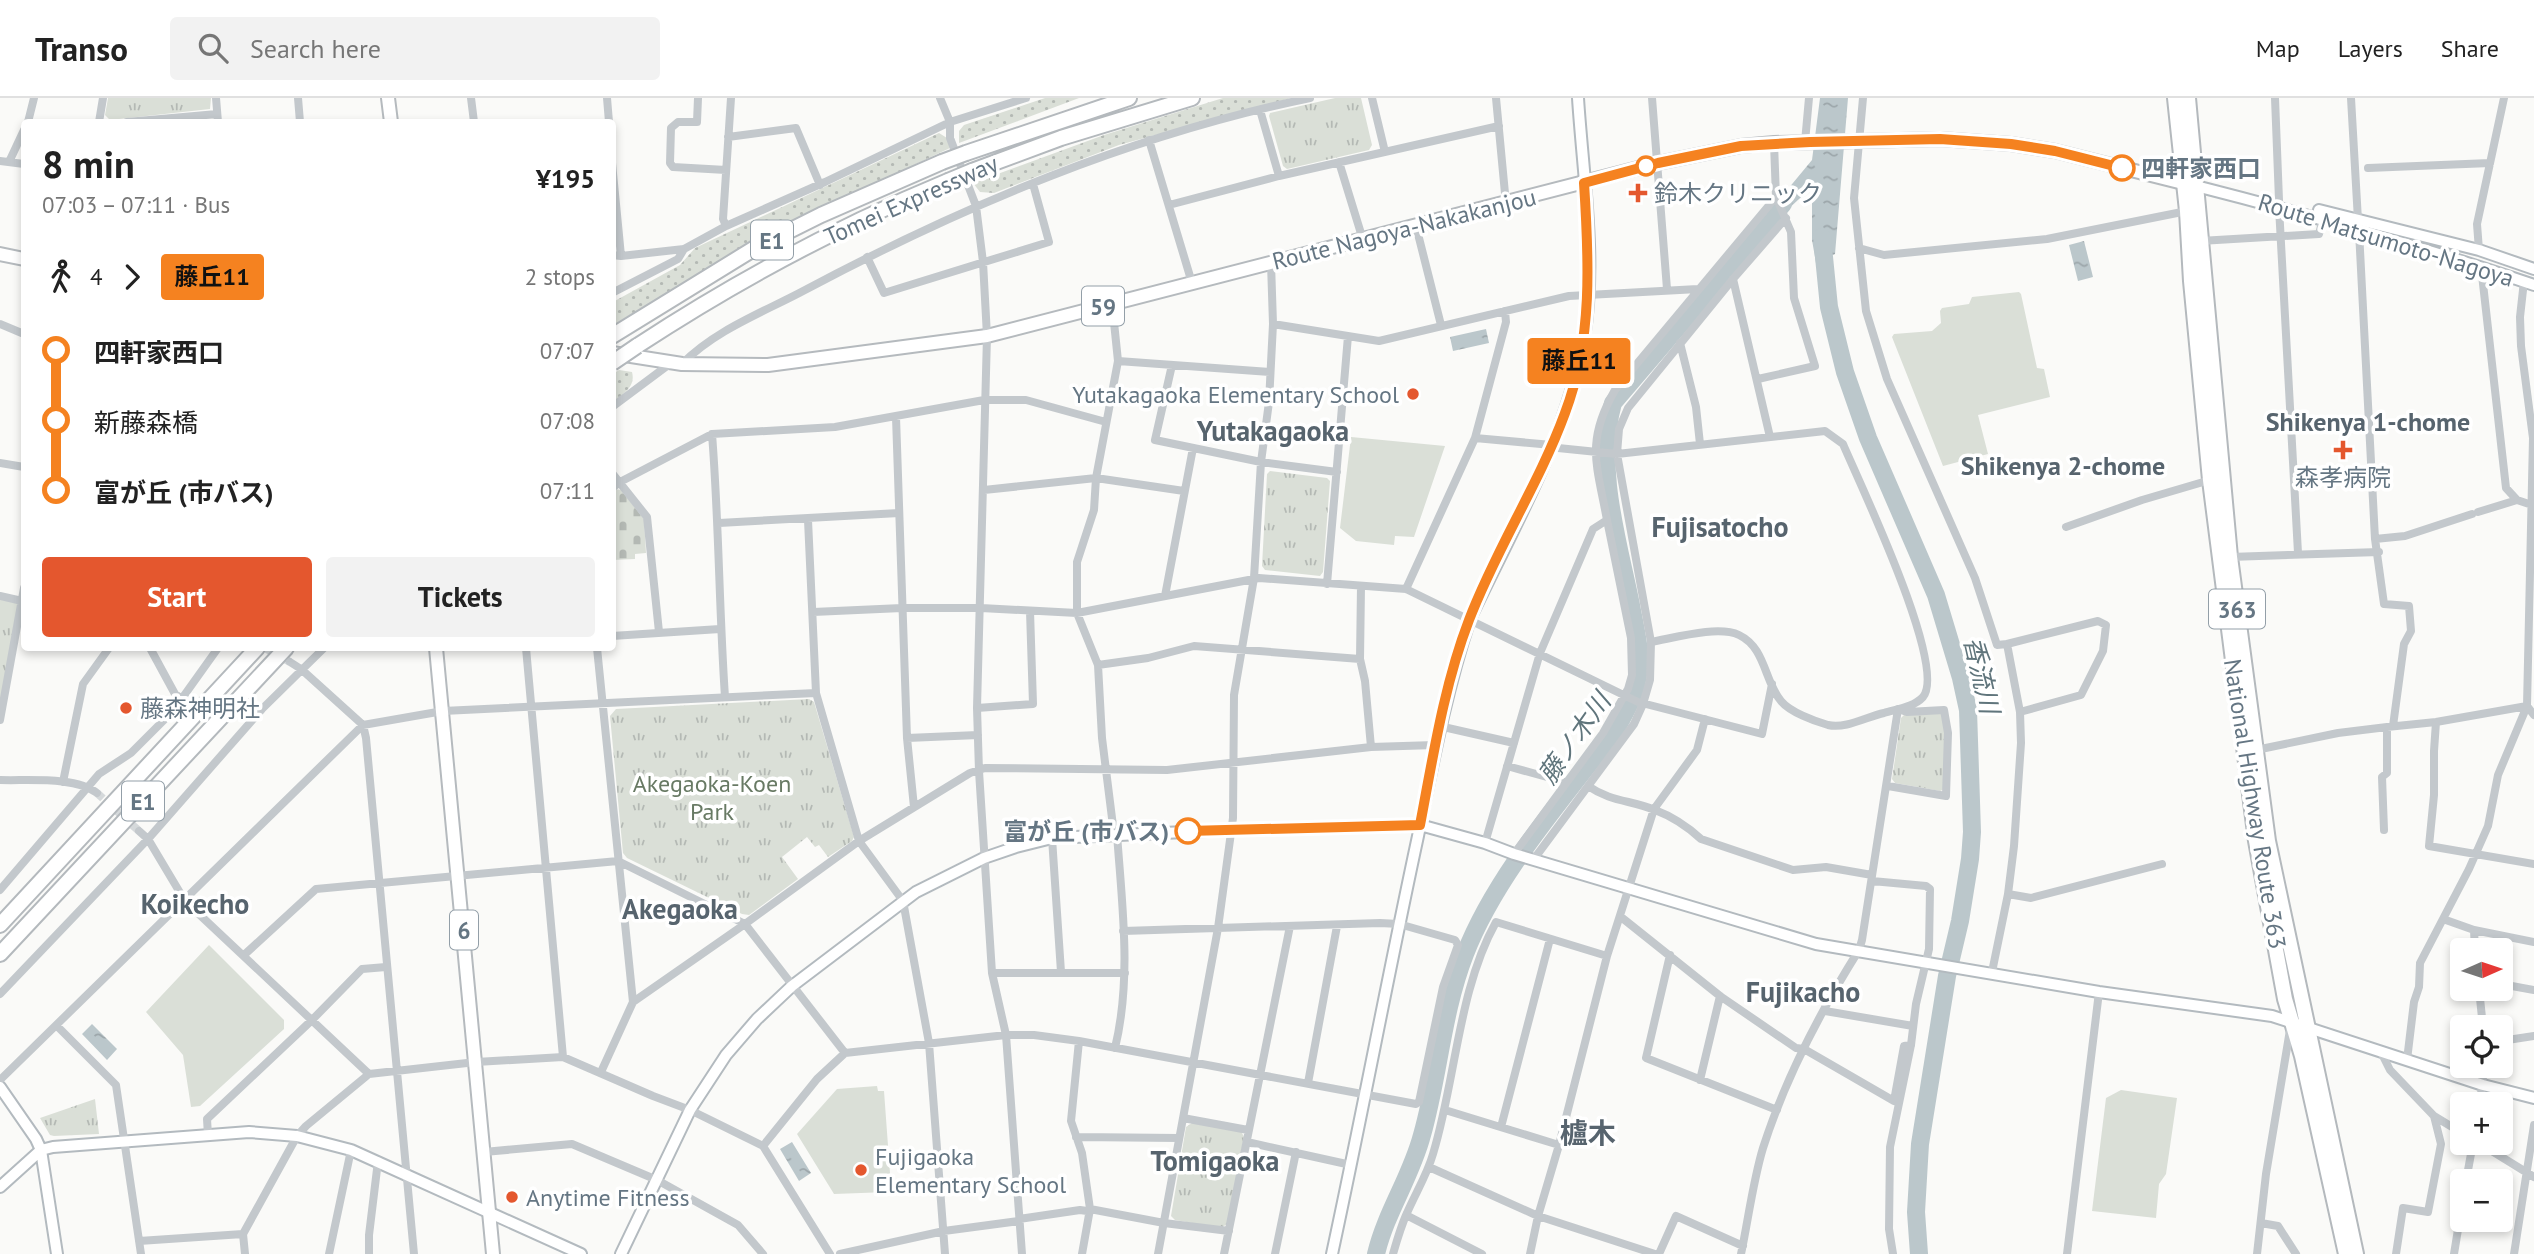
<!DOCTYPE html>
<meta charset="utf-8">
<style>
:root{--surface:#fff;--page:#f2f2f2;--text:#222;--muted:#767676;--line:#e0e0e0;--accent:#e4572e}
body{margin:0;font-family:"PT Sans","Noto Sans JP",sans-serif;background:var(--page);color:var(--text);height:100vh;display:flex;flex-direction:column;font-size:26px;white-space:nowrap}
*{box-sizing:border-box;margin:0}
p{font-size:23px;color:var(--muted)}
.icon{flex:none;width:38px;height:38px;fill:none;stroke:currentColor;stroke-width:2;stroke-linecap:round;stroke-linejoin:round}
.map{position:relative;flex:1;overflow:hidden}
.drawer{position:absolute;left:21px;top:21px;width:595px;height:532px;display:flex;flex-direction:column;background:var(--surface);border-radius:7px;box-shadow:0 4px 10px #0003}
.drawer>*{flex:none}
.badge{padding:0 14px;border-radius:5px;font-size:24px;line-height:46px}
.needle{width:46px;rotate:87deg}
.fabs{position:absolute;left:2450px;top:840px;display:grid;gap:14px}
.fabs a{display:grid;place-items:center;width:63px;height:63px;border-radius:7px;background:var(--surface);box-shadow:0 4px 10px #0003;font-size:35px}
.map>.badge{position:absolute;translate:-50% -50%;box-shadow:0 0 0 4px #fff}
.legs{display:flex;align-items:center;gap:10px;height:77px;padding:0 21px;font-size:23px}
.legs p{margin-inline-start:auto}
.head{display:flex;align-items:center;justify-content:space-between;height:119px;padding:0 21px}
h1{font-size:38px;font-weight:800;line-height:52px}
.action{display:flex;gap:14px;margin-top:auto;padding:14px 21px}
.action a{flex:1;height:80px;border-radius:7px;background:var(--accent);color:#fff;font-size:28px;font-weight:800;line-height:80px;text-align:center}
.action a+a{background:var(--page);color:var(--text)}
ul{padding:0 21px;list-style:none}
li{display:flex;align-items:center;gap:24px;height:70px;font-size:26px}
li i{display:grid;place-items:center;width:10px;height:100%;margin:0 9px;background:currentColor}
li i::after{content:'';width:18px;height:18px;margin:-9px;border:5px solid;border-radius:50%;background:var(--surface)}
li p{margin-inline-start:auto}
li:first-child i{background:linear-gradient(#0000 50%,currentColor 0)}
li:last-child i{background:linear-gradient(currentColor 50%,#0000 0)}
header{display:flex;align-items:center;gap:42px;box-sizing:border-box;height:98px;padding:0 35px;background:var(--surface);border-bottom:2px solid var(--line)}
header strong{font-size:33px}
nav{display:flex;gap:38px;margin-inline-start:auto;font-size:24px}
.search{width:490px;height:63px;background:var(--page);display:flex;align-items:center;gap:18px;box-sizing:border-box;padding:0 24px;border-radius:7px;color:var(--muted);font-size:26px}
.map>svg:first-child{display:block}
.grass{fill:url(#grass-dots)}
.cemetery{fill:url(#cemetery-stones)}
.park{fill:url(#park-tufts)}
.garden{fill:#dadfd7}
.water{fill:url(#water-ripples)}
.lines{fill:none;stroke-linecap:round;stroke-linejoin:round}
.river{stroke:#bbc7cb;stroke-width:18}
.street-tunnel{stroke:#d5d9db;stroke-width:8;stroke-dasharray:8 4;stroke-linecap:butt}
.secondary-casing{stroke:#b3babf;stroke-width:14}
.primary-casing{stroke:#b5babe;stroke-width:16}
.highway-casing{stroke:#b4b9bd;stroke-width:18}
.street{stroke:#c3c8cc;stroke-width:8}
.secondary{stroke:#fff;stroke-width:10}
.primary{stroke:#fff;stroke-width:12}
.highway{stroke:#fff;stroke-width:14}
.highway-bridge-casing{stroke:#b4b9bd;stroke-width:18;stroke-linecap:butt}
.highway-bridge{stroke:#fff;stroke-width:14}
.line-1-casing{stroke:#fff;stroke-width:16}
.line-1{stroke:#f58220;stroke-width:10}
.stop-1-dot{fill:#fff;stroke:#f58220;stroke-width:3.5}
.poi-dot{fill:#e4572e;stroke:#fff;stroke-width:2.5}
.labels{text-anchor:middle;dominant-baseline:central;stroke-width:7;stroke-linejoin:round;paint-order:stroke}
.shield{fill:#fff;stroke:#939fa8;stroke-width:2}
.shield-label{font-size:23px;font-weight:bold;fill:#657683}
.stop-label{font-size:24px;font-weight:bold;fill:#657683;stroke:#fff;text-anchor:start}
.poi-label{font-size:24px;fill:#657683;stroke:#fff;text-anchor:start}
.street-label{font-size:24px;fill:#657683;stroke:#fff}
.park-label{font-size:24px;fill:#687a64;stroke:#fff}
.neighbourhood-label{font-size:26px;font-weight:bold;fill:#57646e;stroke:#fff}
.water-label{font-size:26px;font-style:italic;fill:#60757c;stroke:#fff}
.quarter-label{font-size:28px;font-weight:bold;fill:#57646e;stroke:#fff}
</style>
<header>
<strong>Transo</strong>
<div class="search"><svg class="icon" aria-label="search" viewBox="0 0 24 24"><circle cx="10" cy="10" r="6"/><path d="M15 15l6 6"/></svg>Search here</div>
<nav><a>Map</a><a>Layers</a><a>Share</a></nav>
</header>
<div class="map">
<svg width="2534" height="1156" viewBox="0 0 2534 1156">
<defs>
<pattern id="grass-dots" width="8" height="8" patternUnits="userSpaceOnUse" patternTransform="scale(1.75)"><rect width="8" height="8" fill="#dadfd7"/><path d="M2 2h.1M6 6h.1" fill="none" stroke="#b4b9b4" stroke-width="1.8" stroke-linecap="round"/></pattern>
<pattern id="cemetery-stones" width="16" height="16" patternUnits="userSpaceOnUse" patternTransform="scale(1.75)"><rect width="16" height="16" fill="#dadfd7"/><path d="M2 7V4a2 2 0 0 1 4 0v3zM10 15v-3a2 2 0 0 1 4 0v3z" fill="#b4b9b4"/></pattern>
<pattern id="park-tufts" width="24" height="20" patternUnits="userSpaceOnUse" patternTransform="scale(1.75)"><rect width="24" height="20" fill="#dadfd7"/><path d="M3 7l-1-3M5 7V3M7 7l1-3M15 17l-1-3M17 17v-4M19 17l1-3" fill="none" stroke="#b4b9b4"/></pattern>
<pattern id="water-ripples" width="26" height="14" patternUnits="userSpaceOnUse" patternTransform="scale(1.75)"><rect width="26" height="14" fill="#bbc7cb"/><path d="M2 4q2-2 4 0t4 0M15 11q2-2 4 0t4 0" fill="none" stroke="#9ca6aa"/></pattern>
</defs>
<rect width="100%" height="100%" fill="#fafaf8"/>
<path class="grass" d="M1045 0H1079L959 45V33L964 27Z
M1223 0H1291L1119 47 994 95 980 94 973 85 1104 37Z
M939 35 947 40 950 50 816 113 731 157 613 227V204L680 167 695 150Z
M619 272 632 274C636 289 623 296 613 304V276Z"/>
<path class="cemetery" d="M615 391 621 392 644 421 646 455 635 456V461L613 462V394Z"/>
<path class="park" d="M108 0H211L210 11 110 22 105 17Z
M1335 0H1361L1372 47 1369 52 1287 71 1283 68 1269 18 1270 15Z
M1270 373 1327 380 1330 383 1323 474 1320 478 1265 472 1262 468 1267 376Z
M0 499 21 503 0 619Z
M809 601 814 604 854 739 852 743 828 759 819 747 815 749 807 739 782 759 798 781 749 817 742 816 627 760 623 755 610 618 616 611Z
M1939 614 1942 617 1945 636V691L1940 693 1895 685 1892 681 1901 620 1905 616Z
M95 1001 99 1036 54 1038 50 1037 40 1020Z
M1192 1025 1241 1033 1244 1039 1227 1126 1221 1130 1175 1122 1171 1118 1186 1029Z"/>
<path class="garden" d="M2019 194 2021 196 2037 270 2044 271 2050 299 1978 317 1988 356 1943 368 1892 239 1894 236 1932 233 1941 225 1940 213 1942 210 1969 206 1972 199Z
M1351 339 1445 348 1414 439 1395 438 1394 447 1356 443 1340 430Z
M209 847 284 922V931L200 1008 191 1009 183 957 146 914Z
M877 988 878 993H884L890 1075 888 1094 834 1096 797 1036 837 991Z
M2121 992 2177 1000 2166 1076 2159 1086 2156 1120 2092 1113 2106 1000Z"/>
<path class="water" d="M1820 0H1848L1835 156 1816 165 1812 142V89L1771 127 1763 121 1812 62Z
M2084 143 2093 179 2078 183 2069 147Z
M1486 231 1489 245 1453 253 1450 239Z
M92 926 117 951 107 962 82 936Z
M792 1044 811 1075 799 1083 780 1051Z"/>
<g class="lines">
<path class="river" d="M1822 139 1829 209 1845 274 1868 340 1936 497 1961 580 1968 612 1972 734 1970 761 1960 823 1947 878 1920 1046 1916 1114 1919 1156
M1376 1156C1386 1114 1411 1079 1422 1037 1439 977 1442 915 1465 856 1496 776 1564 700 1616 631 1626 613 1635 598 1638 577 1642 554 1635 530 1631 507 1618 442 1595 371 1613 305L1783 106"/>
<path class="street-tunnel" d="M265 550 290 564
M97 695 139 733"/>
<defs>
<path id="secondary" d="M2196 88C2310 117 2423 149 2534 187
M2319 112 2479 152 2534 171
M0 989 36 1041 41 1052 57 1156
M0 1089 41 1052 53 1049 249 1034 297 1038 351 1052 581 1156
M621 1156 690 1012 726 957 757 921 792 888 916 794 984 760 1016 749 1052 740 1230 732 1420 727 1485 745 1514 756 1816 846 2099 894 2272 918 2483 987 2534 1000
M1332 1156C1362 1017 1388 877 1418 738 1433 664 1446 594 1470 521 1513 430 1566 340 1584 240 1597 162 1583 78 1578 0"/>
<path id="primary" d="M388 0 391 24
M0 156 24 161
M612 255 682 266 768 267 987 238 1658 65 1741 48 1774 45 1940 41 2011 46 2055 53 2191 87
M436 550 493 1156"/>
<path id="highway" d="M2175 0 2187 113 2191 183 2210 382 2256 743 2285 901 2302 958 2346 1156
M2188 0 2230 459 2268 743 2356 1156
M966 55 1129 0
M972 73 1061 40 1192 0
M612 238 755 150 821 117 942 64
M637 248C736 183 839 128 948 83
M0 827 257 550
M0 856 286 550"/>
</defs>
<use href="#secondary" class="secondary-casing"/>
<use href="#primary" class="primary-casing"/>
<use href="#highway" class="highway-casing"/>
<path class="street" d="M216 0 218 24
M298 0 300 24
M471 0 474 24
M607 0 609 24
M698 0 697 24H678L671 30 670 65 673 69 726 72
M940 0 950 24V40L976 108 983 164 987 238 977 610 979 673 992 875 1006 937 1022 1156
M1372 0 1385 54
M1496 0 1506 106
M1652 0 1667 191
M1863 0 1854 100 1866 213 1887 281 1975 480 1997 547 2007 546 2020 614 2021 645 2014 748 2008 796 1992 874
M2275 0 2279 102
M2351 0 2358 122
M1260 12 1279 78
M28 24 34 0
M99 24 103 0
M127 24 217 16
M728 39 796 30 820 87
M1149 42 1192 185
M1805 44 1809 0
M0 63 24 66
M9 64 24 32
M1339 64 1363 142
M612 65 621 158
M2368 70 2490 65
M1169 107 1279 78 1499 28
M2279 109 2298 455
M726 128 723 121 731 0
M1416 128 1441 227
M2359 133 2375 441
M2200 143 2319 136 2323 120
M1859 150 1884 157 2047 141 2187 113
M2479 152 2477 126 2504 0
M612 157 621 158 684 151 726 128 825 84 950 24 1026 0
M867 159 884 195 1049 144 1033 86
M2481 168 2506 390 2517 402
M1733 181 1770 339
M612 195 678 161 684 151
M1112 205 1118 263 1096 380 1094 412 1077 464V515L1098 567 1102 640 1114 736
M0 226 24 236
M1273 226 1379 243 1569 198 1698 191
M1680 245 1696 309 1700 346
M1118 263 1270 274
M682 266C715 232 764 214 805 192 965 107 1132 37 1310 0
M1172 267 1155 342 1261 364 1337 374
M1758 281 1815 268 1794 200 1791 134 1776 99 1774 45
M612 309 671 265
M896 319 907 640 914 709
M712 336C719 424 719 511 725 599
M1475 340 1552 347 1558 350 1617 356 1825 333 1843 346C1859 384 1948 569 1923 599 1914 609 1897 611 1884 615 1866 619 1846 631 1828 627 1814 623 1790 614 1781 603 1764 583 1766 550 1739 537 1718 527 1674 540 1651 544
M0 365 24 369
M612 375 647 419 659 534
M612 390 620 384 712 336 835 329 984 302H1026L1106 324
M984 392 1096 380 1184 393
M2478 414 2517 402 2532 407
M808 422 816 595 859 743 903 803 929 945 945 1156
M719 425 899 415
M2066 429 2142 402 2210 382
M2230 459 2379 454
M1327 486 1348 238
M1361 488 1360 561 1365 583 1371 649
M1406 491 1475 340 1506 224 1505 213
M0 498 22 503
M1165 498 1193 350
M813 514 902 510H981L1077 515 1259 480 1406 491 1638 604 1762 636 1772 586
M612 538 720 531
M2007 546 2098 523 2106 527 2103 553 2081 597 2020 614
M150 550 175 596 182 601
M526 550 563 959
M597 550 633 904 601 974
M290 564 301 571 363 627 366 640 414 1156
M1098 567 1148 560 1194 548 1360 561
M2527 608 2534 617
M977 610 1033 606 1030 513
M0 622 24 490
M2436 624 2434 653V697L2429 748 2534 766
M1439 628 1514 645
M2393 628 2404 546 2411 533 2409 508 2384 506 2375 441 2405 438 2472 416
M907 640 978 637
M2256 652 2338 635 2387 629
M1507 668 1565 684
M0 682C27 683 76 678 97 695
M63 684 83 586 109 550
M1588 688C1611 704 1631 702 1655 712 1671 718 1688 729 1701 741L1793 772 1826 769 1872 777
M1888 688 1946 698 1948 635 1944 612 1907 614 1901 612
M2384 732 2382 679 2387 675V629L2436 624 2527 608
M139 733 148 741 185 803 369 976
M1052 740 1061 874
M1485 745 1540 555 1593 431 1607 422C1597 367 1585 344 1615 292L1776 99
M1514 756 1603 635 1628 591 1632 577 1631 540 1607 422
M1534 761 1634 626 1643 606 1650 582 1651 544 1617 356 1619 331 1628 310 1733 181 1786 120
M1872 783 1926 788 1930 791 1929 851 1916 906 1911 947 1890 1049 1889 1131 1893 1156
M0 792 99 676 131 655 173 613 218 550
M2008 796 2031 800 2162 766
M1621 819 1720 898 1796 950 1804 951 1894 1003 1904 948 1911 947
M2443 821 2474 832 2475 852
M2474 832 2534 844
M244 857 316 791 618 763 745 826 845 955
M1670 857 1646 960 1777 1012
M992 875H1125
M2501 886 2534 892
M2479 891 2483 929
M0 896 148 741 262 611 324 550
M633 904 745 826 859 743 970 675 985 670 1167 672 1371 649 1435 647
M1825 913 1913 928
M57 928 116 987 141 1156
M1079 943 1071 1023 1082 1055 1090 1111 1082 1156
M2501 943 2534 938
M1115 950C1132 880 1122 807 1117 736
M2381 954 2390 972 2434 1018 2462 1035
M2407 962 2414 904 2419 889 2420 865 2469 771 2488 728 2498 677 2527 608 2533 340 2521 248 2520 219 2524 183
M0 982 363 627 443 613 816 595
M1700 982 1720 898
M1308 985 1337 828
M2480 1006 2484 968
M1445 1012 1559 1047
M1183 1020 1248 1032
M1501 1029 1550 841
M208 1037 207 1021 312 922 362 871 386 869
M1076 1039 1179 1040
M1247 1044 1351 1067
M2479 1045 2534 1079
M763 1048 817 981 845 955 1006 937H1034L1079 943 1416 1006 1419 1004 1443 889 1458 847 1455 842 1399 826 1380 825 1123 833
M484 1054 572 1046 657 1082 738 1127 763 1156
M1429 1069 1538 1118 1655 1156
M2466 1083 2473 1045
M1090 1111 1164 1125 1229 1133
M1406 1117 1482 1156
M1019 1121 1080 1112 1087 1113
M2261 1125 2278 1128 2296 1156
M139 1143 243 1136
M245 1156 243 1136 297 1038 306 1028 369 976 476 964 563 959 653 998 690 1012 763 1048 830 1156
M329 1156 351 1052
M369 1156V1137L378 1063
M840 1156 944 1133 1019 1123
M1158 1156 1218 830 1233 720 1234 597 1254 480 1261 364 1269 304 1273 226 1271 165
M1224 1156 1290 828
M1275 1156 1296 1054
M1393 1156C1397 1142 1401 1128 1407 1115 1415 1096 1427 1077 1433 1056 1456 981 1458 892 1496 824L1607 858
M1530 1156 1538 1118 1559 1047 1607 858 1654 711 1697 652 1705 621
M1659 1156 1676 1118 1743 1148
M1741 1156C1748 1123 1753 1083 1763 1050 1785 981 1820 914 1859 852L1862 842 1898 611
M2067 1156 2099 894
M2257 1156 2266 1076 2290 932
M2396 1156 2403 1110 2428 1114 2441 1046 2434 1018
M2454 1156 2462 1107
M2514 1156 2534 1027"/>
<use href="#secondary" class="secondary"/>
<use href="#primary" class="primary"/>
<use href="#highway" class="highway"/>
<defs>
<path id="highway-bridge" d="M942 64 966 55
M948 83 972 73
M612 265 637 248"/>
</defs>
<use href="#highway-bridge" class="highway-bridge-casing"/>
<use href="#highway-bridge" class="highway-bridge"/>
</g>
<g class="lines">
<defs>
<path id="line-1" d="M1188 733 1420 727C1433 659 1444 587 1469 522 1496 451 1539 386 1565 315 1593 241 1589 162 1584 85L1658 65 1741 48 1810 44 1940 41 2011 46 2055 53 2122 70"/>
</defs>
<use href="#line-1" class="line-1-casing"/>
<use href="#line-1" class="line-1"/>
</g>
<g class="stop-1-dot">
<circle cx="1646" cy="68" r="9"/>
<circle cx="2122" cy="70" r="12"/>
<circle cx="1188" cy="733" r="12"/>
</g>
<g class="poi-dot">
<path d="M1634.5 84.5h7v7h7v7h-7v7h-7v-7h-7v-7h7z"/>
<circle cx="1413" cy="296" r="7"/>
<path d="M2339.5 341.5h7v7h7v7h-7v7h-7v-7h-7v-7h7z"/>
<circle cx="126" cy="610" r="7"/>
<circle cx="861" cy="1072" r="7"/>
<circle cx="512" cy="1099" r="7"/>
</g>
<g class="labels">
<g class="shield">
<rect x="751" y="122.5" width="42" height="39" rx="5"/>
<rect x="1082" y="188.5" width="42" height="39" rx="5"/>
<rect x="2209" y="491.5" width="56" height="39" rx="5"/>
<rect x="122" y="683.5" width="42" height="39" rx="5"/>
<rect x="450" y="812.5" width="28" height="39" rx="5"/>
</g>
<g class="shield-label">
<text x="772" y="142">E1</text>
<text x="1103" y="208">59</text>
<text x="2237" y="511">363</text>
<text x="143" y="703">E1</text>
<text x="464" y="832">6</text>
</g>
<g class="stop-label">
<text x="2141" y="70">四軒家西口</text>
<text x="1169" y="733" text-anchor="end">富が丘 (市バス)</text>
</g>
<g class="poi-label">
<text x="1654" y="95">鈴木クリニック</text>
<text x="1399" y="296" text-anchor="end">Yutakagaoka Elementary School</text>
<text x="2343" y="379" text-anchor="middle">森孝病院</text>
<text x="140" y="610">藤森神明社</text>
<text x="875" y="1058">Fujigaoka<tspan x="875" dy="28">Elementary School</tspan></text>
<text x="526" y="1099">Anytime Fitness</text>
</g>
<g class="street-label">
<text transform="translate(911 102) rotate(-24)">Tomei Expressway</text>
<text transform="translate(1404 131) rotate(-14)">Route Nagoya-Nakakanjou</text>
<text transform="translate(2386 142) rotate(17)">Route Matsumoto-Nagoya</text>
<text transform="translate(2255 706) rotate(81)">National Highway Route 363</text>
</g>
<g class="park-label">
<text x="712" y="685">Akegaoka-Koen<tspan x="712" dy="28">Park</tspan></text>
</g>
<g class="neighbourhood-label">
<text x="2368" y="323">Shikenya 1-chome</text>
<text x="2063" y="367">Shikenya 2-chome</text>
</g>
<g class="water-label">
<text transform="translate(1982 577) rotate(77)">香流川</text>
<text transform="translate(1574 640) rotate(-55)">藤ノ木川</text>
</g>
<g class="quarter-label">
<text x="1273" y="332">Yutakagaoka</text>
<text x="1720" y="428">Fujisatocho</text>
<text x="195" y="805">Koikecho</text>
<text x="680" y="810">Akegaoka</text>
<text x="1803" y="893">Fujikacho</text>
<text x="1588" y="1034">櫨木</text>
<text x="1215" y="1062">Tomigaoka</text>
</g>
</g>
</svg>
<div class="fabs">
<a><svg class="needle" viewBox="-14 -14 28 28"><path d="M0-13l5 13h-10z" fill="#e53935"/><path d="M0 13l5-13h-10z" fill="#767676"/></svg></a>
<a><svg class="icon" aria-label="locate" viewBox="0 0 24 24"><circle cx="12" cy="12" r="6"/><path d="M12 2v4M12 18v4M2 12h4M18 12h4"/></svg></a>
<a>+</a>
<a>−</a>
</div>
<b class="badge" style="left:1579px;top:263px;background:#f58220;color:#111">藤丘11</b>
<section class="drawer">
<div class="head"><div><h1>8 min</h1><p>07:03 – 07:11 · Bus</p></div><b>¥195</b></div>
<div class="legs"><svg class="icon" aria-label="walk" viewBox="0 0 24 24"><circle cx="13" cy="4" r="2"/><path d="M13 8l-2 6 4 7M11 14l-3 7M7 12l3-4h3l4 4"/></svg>4<svg class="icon" aria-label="forward" viewBox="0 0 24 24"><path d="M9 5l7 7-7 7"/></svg><b class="badge" style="background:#f58220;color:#111">藤丘11</b><p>2 stops</p></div>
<ul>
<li><i style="color:#f58220"></i><b>四軒家西口</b><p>07:07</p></li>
<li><i style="color:#f58220"></i><span>新藤森橋</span><p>07:08</p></li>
<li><i style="color:#f58220"></i><b>富が丘 (市バス)</b><p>07:11</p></li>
</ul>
<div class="action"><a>Start</a><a>Tickets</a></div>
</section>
</div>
